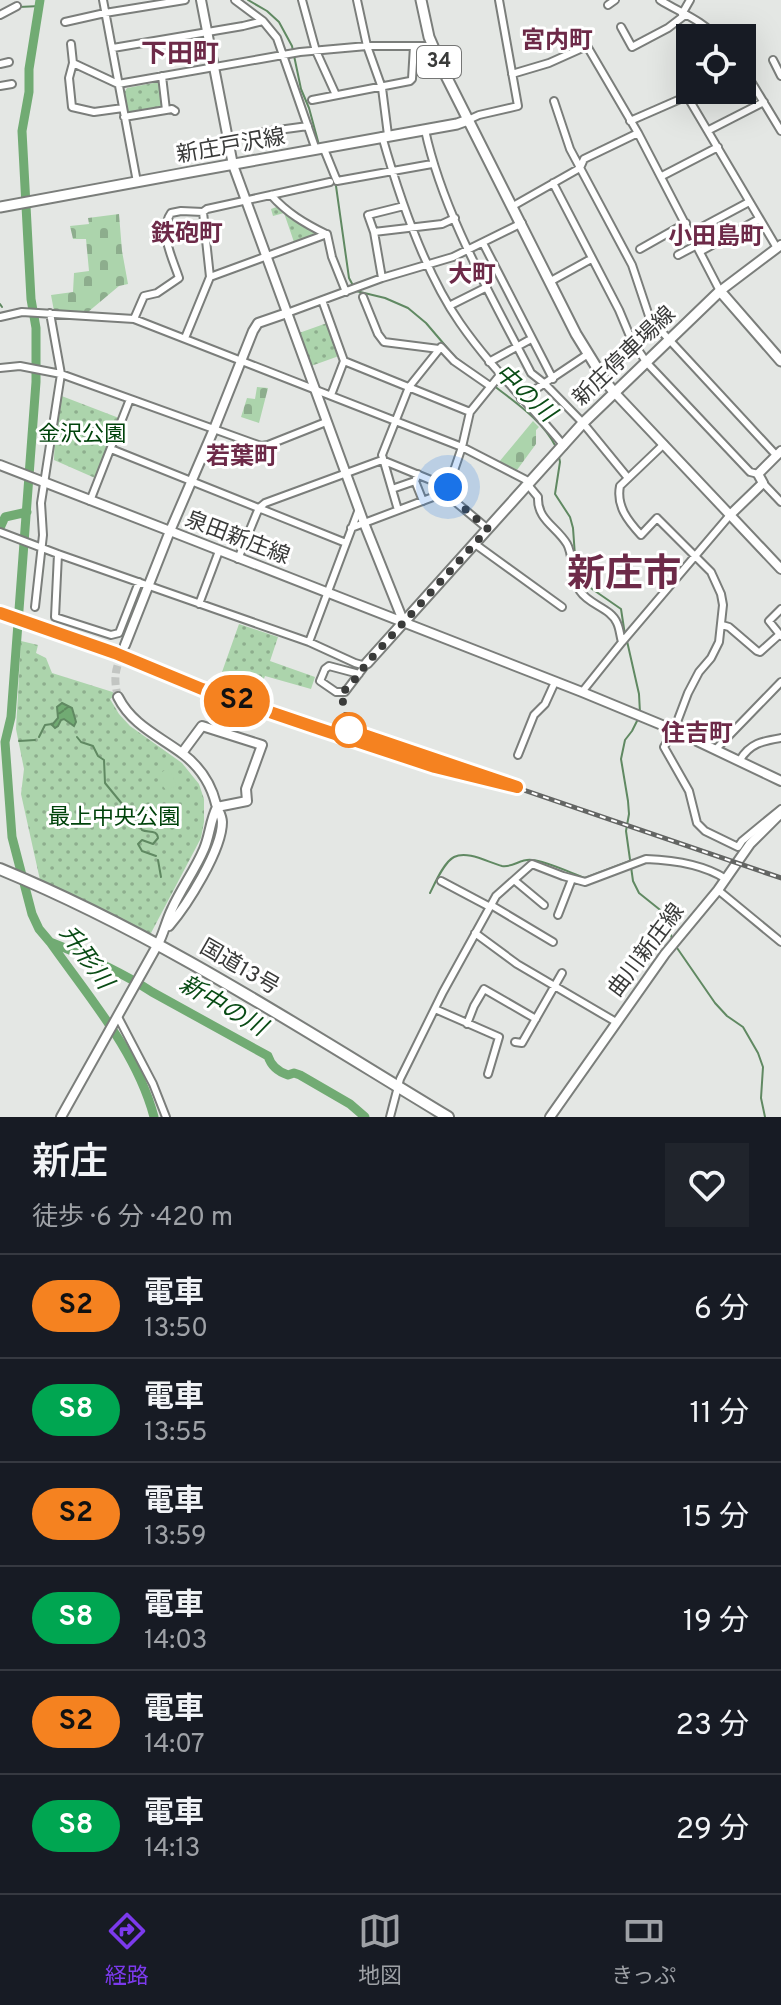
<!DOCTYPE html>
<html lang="ja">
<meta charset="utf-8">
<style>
:root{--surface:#171b24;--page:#20242c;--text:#f1f3f6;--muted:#9ea1a6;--line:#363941;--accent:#7c3aed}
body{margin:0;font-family:Overpass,"Noto Sans JP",sans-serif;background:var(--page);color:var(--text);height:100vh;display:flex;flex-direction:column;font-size:30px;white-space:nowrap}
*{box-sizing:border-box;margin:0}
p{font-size:26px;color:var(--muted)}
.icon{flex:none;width:44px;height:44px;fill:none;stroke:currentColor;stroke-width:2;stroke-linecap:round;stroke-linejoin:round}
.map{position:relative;height:1117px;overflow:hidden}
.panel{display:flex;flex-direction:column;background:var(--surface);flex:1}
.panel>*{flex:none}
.badge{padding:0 16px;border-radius:26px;font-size:28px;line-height:52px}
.controls{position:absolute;left:676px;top:24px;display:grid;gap:16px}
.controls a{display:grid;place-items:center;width:80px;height:80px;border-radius:0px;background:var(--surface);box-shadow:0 8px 32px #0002;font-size:40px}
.you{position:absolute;width:40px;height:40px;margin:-20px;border:6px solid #fff;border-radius:50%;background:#1a73e8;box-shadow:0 0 0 12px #1a73e833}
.map>.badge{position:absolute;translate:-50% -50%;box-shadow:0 0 0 4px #fff}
.round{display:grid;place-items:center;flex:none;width:84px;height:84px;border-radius:0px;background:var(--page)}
.overview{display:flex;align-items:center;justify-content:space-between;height:136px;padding:0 32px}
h1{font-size:38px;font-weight:600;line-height:60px}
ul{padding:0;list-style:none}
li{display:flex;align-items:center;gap:24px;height:104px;padding:0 32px;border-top:2px solid var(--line)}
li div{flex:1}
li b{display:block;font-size:30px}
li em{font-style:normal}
li .badge{min-width:88px;font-weight:700;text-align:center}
.tabs{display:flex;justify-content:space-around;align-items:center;height:112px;border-top:2px solid var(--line);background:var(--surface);font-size:22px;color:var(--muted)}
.tabs a{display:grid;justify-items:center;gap:4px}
.tabs .selected{color:var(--accent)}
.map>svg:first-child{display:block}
.grass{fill:url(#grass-dots)}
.cemetery{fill:url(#cemetery-stones)}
.pitch{fill:#acd4ac}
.water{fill:url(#water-waves);stroke:#608962;stroke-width:2}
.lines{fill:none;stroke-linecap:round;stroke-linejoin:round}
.stream{stroke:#608962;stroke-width:2}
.river{stroke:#71ab73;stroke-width:9}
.secondary-tunnel{stroke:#c2c5c2;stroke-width:8;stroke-dasharray:8 4;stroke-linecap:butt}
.street-casing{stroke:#7b7e7b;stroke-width:10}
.secondary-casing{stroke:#7b7e7b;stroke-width:12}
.primary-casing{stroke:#7b7e7b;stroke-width:13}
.highway-casing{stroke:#7b7e7b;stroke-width:14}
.street{stroke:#fff;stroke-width:6}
.secondary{stroke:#fff;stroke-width:8}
.primary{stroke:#fff;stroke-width:9}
.highway{stroke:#fff;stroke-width:10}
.rail-casing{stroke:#636563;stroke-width:5}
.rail{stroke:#fff;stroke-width:2;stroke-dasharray:6;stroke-linecap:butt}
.line-casing{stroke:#fff;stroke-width:18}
.line{stroke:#f58220;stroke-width:12}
.walk{stroke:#3a3b3a;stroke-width:8;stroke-dasharray:0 14.4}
.stop-dot{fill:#fff;stroke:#f58220;stroke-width:4}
.labels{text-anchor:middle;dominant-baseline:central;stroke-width:6;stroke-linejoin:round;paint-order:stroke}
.shield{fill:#fff;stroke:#757675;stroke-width:2}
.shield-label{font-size:20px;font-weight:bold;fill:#3a3b3a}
.street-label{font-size:22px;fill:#3a3b3a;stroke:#fff}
.park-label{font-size:22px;fill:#00430b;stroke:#fff}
.neighbourhood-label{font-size:24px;font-weight:bold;fill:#6d2a48;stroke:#fff}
.water-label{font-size:24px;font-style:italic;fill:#0a4c16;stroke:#fff}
.quarter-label{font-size:26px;font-weight:bold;fill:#6d2a48;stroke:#fff}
.town-label{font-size:38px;font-weight:bold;fill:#6d2a48;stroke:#fff}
</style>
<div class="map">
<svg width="781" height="1117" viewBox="0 0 781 1117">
<defs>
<pattern id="grass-dots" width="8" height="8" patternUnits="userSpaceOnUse" patternTransform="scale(2)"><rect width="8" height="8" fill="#acd4ac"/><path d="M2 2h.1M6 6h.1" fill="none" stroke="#8dad8d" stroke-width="1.8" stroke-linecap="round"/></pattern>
<pattern id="cemetery-stones" width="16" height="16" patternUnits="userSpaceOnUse" patternTransform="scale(2)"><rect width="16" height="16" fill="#acd4ac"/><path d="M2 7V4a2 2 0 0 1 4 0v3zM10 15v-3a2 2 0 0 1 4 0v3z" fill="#8dad8d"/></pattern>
<pattern id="water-waves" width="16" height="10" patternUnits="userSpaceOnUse" patternTransform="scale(2)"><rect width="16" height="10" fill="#71ab73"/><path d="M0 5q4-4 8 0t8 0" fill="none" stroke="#5e8c5f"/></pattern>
</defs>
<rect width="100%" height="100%" fill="#e4e7e4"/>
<path class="grass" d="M159 82 164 108 132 114 128 112 124 93 127 88Z
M279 206 321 235 294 242 284 213 273 216 271 209Z
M327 323 339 356 311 366 299 333Z
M59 395 119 418 95 478 54 460 56 403Z
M239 624 278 637 270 661 315 677 311 689 265 676 261 686 222 672Z
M21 641 38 645 36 653 46 658 52 673 119 694 110 699 119 714 130 726 182 763 199 784 204 799V822L201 838 151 933 147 934 40 880 21 794 24 769 16 729Z"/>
<path class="cemetery" d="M119 214 122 251 128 284 119 286 88 312 54 311 51 295 73 292 74 273 89 271 86 239H73L70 226 89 224 88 218Z
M257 387 268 388 259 423 241 417 247 398 255 399Z
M533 421 539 427 536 430V444L517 470 499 462Z"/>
<path class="pitch" d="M167 768 173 776 176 786 166 790 159 781 162 778 160 774Z"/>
<path class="water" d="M62 703 72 708 76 722 74 726 64 719 61 720 58 726 55 728 52 725 58 718 57 707Z"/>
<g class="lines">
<path class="stream" d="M248 0 267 11 279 22 292 46 301 89 309 108 319 145
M19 7 40 6
M321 151 336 186 349 278 356 291 385 298 408 308 426 323 455 357 475 372
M0 304 2 307
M493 385C517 404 542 420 556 447
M559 457 560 462 555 494 570 517 573 528 576 570 582 582 621 609 625 635
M627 641 639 694 640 713
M638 719 632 731 625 740 621 759 628 801 629 814 626 831 633 881 639 893 664 913 669 923 672 940
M39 737 45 725 52 724
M77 737 81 742 93 746 98 756 104 760 105 783 123 805 137 811 136 820 142 830C148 833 157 829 158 838L153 844 142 840 138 844 142 851 156 856
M19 741 35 740
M158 860 161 877
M430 893C435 883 444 862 454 857 468 850 489 863 502 866 513 868 521 858 532 860 546 861 571 873 585 878L630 861
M675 945 715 1003 727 1016 743 1027 758 1053 763 1067 761 1098 765 1117"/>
<path class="river" d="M40 0 29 69V92L22 131 31 299 36 328V382L11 717 5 742 12 837 32 914 39 929 50 942C88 996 137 1052 154 1117
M0 528 5 517 27 512
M50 942C86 956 120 971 152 992L268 1056C271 1066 279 1072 288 1075L294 1073 300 1075 350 1104 365 1117"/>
<path class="secondary-tunnel" d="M118 697C112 674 117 667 125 645"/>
<defs>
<path id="street" d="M103 0 137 182
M235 0 263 21 277 38 316 150
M302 0 316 51 336 95
M357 0 367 46 382 88 388 135
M660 0C677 11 706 22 716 38
M608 5 615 0
M682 14 690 0
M0 15 17 6
M65 22 105 13 185 0
M621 27 632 47 668 28 685 15
M71 44 73 63
M113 48 243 26 263 21
M773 60 781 76
M0 64 9 62
M512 74 549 63 587 46 638 133 720 291
M162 76 166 110
M742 76 749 78 781 131
M0 86 12 84
M687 96 777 248
M312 100 410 81 412 79 414 46
M554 101 570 149 632 265 650 319 776 455
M123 108 94 112 72 107 69 78 73 63 118 84 300 52 367 46H432
M124 117 172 109 175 111
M468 120 479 115 518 106 499 0
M630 121 701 90
M425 130C443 214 492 297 531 373L545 384 583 423 628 478
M709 130 764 102
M256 133 308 126
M382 136C399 196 425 273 460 323 491 368 530 404 564 446
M324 149 337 181 432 164
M662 176 718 147
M553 183 619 310 632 341 647 363 750 472 758 474
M271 195C287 213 304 223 326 234
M513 206 580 168 584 159 638 133
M374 232 442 224 455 218
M691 233 749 202
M327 234 332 257 346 292
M483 243 553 379
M640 249 686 223
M701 251 759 219
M678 255 697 245
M210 277 327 234
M382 278 374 232 368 215 404 206
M551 281 591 259
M363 297 378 334 384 342 439 349
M322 300 344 361 331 395
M449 306 487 287
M287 313 382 278 453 257 522 223
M0 317 22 312 134 319 462 447 530 482
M134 319 144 296 157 293 179 278C173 259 158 232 171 213L181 211 203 212 207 209 330 182
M185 338 210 277 203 212
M344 361 470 412
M489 362 531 339
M0 368 20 366 61 374 261 446 268 445 326 422
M521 399 588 354
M664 444 620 486C616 506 628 521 641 535L657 518 711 572 721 594 723 605 719 642 711 658 699 672 688 693 674 730 664 747 689 791 697 823 705 831 738 847 742 841 781 809
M111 449 346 543
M415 481 423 501
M763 483 781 502
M528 485 538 497C537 520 556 526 567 544 574 556 570 576 580 591 589 605 611 608 617 623 620 629 620 636 622 642
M392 489 415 481 418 474
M447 491 462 447 470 412 500 375
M90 501 130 399
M398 510 382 455 409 387 441 347 454 361 490 386
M351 528 441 494H446L488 529
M0 532 58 554 309 642 355 663 362 665 367 663
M475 544 562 607
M58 554 55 617 111 635 119 633 139 582
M238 559 256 515 259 508 265 503 382 460 448 487
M199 604 219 551
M35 607 43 535 41 503 61 374 50 313
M781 609 769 621 781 636
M722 625 729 627 757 651 760 652 780 634
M309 642 359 509
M359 674 329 666 325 669 320 681 336 692H345L367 663
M582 692 622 642 730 515
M716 749 781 682
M518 755 534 715 545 704 555 682
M740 760C750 743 763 741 781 738
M514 880 544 905
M441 881 490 907
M718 890 781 942
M491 905 553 942
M558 915 572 879
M475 933 517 964 616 1022
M435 1009 499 1037 488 1074
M118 1017 153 1084 166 1117
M467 1024 474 1006 484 989 536 1019
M515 1042 522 1043 562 973
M390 1117 400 1079 406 1067 443 992 496 896 532 864 563 876 585 882 646 859C674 860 703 864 726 879"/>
<path id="secondary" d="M201 0 233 165 364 523 404 623
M720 291 781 245
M614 392 781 569
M0 465 170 531 214 429 253 331 258 323 287 313
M730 515 763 483 758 474 781 451
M125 645 170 531 582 692 674 730 781 781
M118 697C132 725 159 736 183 754 200 767 211 784 216 804 218 810 222 816 222 822 222 850 187 905 169 926
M182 753 202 726 262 745 246 789 247 801 217 807
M61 1117 158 944C164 933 166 921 172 909 181 889 195 870 204 849 210 835 210 821 217 807
M550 1117 665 954 718 890 750 844 781 813"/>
<path id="primary" d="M421 0 429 37 445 74 576 334 605 381 614 392
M0 207C152 178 305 152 457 124L468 120
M367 663 583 423 720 291 781 361"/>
<path id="highway" d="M0 869C158 934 302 1029 448 1117"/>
</defs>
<use href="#street" class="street-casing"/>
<use href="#secondary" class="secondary-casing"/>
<use href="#primary" class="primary-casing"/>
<use href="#highway" class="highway-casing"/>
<use href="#street" class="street"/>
<use href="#secondary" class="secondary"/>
<use href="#primary" class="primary"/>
<use href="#highway" class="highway"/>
<defs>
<path id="rail" d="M0 613 115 653 202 689 342 737 435 767 517 787
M509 785 781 878"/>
</defs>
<use href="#rail" class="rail-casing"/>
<use href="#rail" class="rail"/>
</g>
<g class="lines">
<defs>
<path id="line" d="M0 613 115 653 202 689 314 727 435 767 517 787 349 730"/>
</defs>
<use href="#line" class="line-casing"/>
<use href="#line" class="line"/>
<path class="walk" d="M349 730 341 693 350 686 367 663 488 529 450 496 446 494 448 487"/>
</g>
<circle class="stop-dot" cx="349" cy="730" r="16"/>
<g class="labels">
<rect class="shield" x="417" y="46" width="44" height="32" rx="6"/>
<g class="shield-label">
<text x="439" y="62">34</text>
</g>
<g class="street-label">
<text transform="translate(231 147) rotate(-10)">新庄戸沢線</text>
<text transform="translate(625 357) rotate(-44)">新庄停車場線</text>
<text transform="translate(237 539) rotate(21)">泉田新庄線</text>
<text transform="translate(647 951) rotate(-53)">曲川新庄線</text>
<text transform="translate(239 968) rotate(30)">国道13号</text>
</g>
<g class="park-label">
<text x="82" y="435">金沢公園</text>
<text x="114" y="818">最上中央公園</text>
</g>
<g class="neighbourhood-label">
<text x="557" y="42">宮内町</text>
<text x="187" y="235">鉄砲町</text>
<text x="716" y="238">小田島町</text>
<text x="472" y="276">大町</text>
<text x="242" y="458">若葉町</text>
<text x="697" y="735">住吉町</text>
</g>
<g class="water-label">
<text transform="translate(524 394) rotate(42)">中の川</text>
<text transform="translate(85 958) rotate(54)">升形川</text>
<text transform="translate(222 1007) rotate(30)">新中の川</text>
</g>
<g class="quarter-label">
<text x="180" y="55">下田町</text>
</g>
<g class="town-label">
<text x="624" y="576">新庄市</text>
</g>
</g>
</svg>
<div class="controls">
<a><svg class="icon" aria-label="locate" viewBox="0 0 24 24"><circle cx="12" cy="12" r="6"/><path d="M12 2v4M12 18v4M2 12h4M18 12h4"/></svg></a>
</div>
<div class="you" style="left:448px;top:487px"></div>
<b class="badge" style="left:237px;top:701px;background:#f58220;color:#111">S2</b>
</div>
<section class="panel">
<div class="overview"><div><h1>新庄</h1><p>徒歩 · 6 分 · 420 m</p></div><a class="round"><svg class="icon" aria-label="heart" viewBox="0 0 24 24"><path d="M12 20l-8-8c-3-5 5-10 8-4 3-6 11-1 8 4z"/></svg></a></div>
<ul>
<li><span class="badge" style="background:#f58220;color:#111">S2</span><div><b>電車</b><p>13:50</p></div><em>6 分</em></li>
<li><span class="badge" style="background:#00a651;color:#fff">S8</span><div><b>電車</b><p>13:55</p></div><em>11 分</em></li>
<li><span class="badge" style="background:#f58220;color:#111">S2</span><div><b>電車</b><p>13:59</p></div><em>15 分</em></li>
<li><span class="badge" style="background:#00a651;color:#fff">S8</span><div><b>電車</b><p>14:03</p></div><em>19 分</em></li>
<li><span class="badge" style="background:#f58220;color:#111">S2</span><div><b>電車</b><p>14:07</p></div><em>23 分</em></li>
<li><span class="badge" style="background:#00a651;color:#fff">S8</span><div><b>電車</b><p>14:13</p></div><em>29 分</em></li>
</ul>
</section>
<nav class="tabs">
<a class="selected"><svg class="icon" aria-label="directions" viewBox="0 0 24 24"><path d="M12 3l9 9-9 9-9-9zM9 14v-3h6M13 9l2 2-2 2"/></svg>経路</a>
<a><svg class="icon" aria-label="map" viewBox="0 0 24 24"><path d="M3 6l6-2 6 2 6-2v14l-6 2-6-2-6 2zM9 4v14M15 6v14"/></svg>地図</a>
<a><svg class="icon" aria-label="tickets" viewBox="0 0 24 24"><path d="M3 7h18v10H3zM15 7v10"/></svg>きっぷ</a>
</nav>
